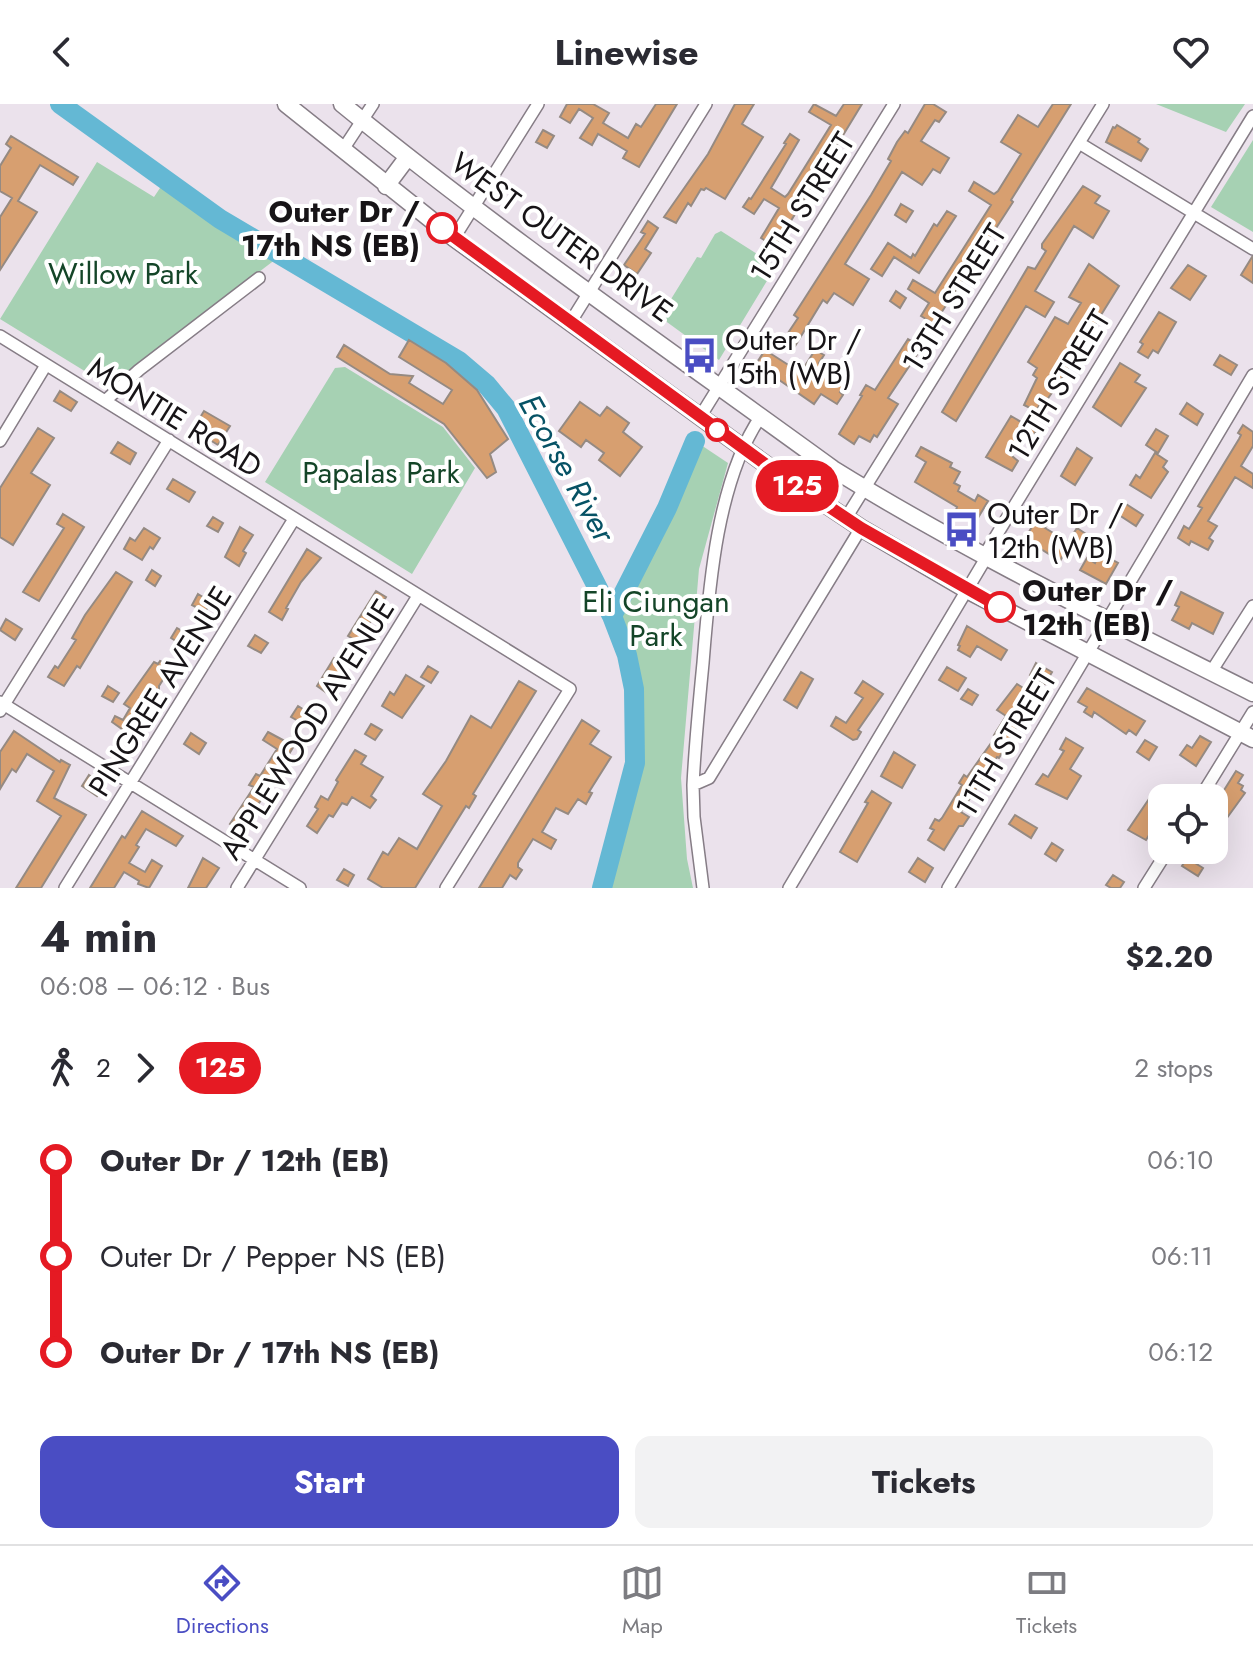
<!DOCTYPE html>
<meta charset="utf-8">
<style>
:root{--surface:#fff;--page:#f2f2f3;--text:#2b2b33;--muted:#7c7c81;--line:#e1e1e2;--accent:#4a4dc3}
body{margin:0;font-family:Jost,sans-serif;background:var(--page);color:var(--text);height:100vh;display:flex;flex-direction:column;font-size:30px;white-space:nowrap}
*{box-sizing:border-box;margin:0}
p{font-size:26px;color:var(--muted)}
.icon{flex:none;width:44px;height:44px;fill:none;stroke:currentColor;stroke-width:2;stroke-linecap:round;stroke-linejoin:round}
.map{position:relative;height:784px;overflow:hidden}
.sheet{display:flex;flex-direction:column;background:var(--surface);flex:1}
.sheet>*{flex:none}
.badge{padding:0 16px;border-radius:26px;font-size:28px;line-height:52px}
.controls{position:absolute;left:1148px;top:680px;display:grid;gap:16px}
.controls a{display:grid;place-items:center;width:80px;height:80px;border-radius:16px;background:var(--surface);box-shadow:0 8px 32px #0002;font-size:40px}
.map>.badge{position:absolute;translate:-50% -50%;box-shadow:0 0 0 4px #fff}
.legs{display:flex;align-items:center;gap:12px;height:88px;padding:0 40px;font-size:26px}
.legs p{margin-inline-start:auto}
.head{display:flex;align-items:center;justify-content:space-between;height:136px;padding:0 40px}
h1{font-size:44px;font-weight:700;line-height:60px}
.action{display:flex;gap:16px;margin-top:auto;padding:16px 40px}
.action a{flex:1;height:92px;border-radius:16px;background:var(--accent);color:#fff;font-size:32px;font-weight:700;line-height:92px;text-align:center}
.action a+a{background:var(--page);color:var(--text)}
ul{padding:0 40px;list-style:none}
li{display:flex;align-items:center;gap:28px;height:96px;font-size:30px}
li i{display:grid;place-items:center;width:12px;height:100%;margin:0 10px;background:currentColor}
li i::after{content:'';width:20px;height:20px;margin:-10px;border:6px solid;border-radius:50%;background:var(--surface)}
li p{margin-inline-start:auto}
li:first-child i{background:linear-gradient(#0000 50%,currentColor 0)}
li:last-child i{background:linear-gradient(currentColor 50%,#0000 0)}
header{display:flex;justify-content:space-between;align-items:center;height:104px;padding:0 40px;background:var(--surface);font-size:36px;font-weight:700}
.dock{display:flex;justify-content:space-around;align-items:center;height:112px;border-top:2px solid var(--line);background:var(--surface);font-size:22px;color:var(--muted)}
.dock a{display:grid;justify-items:center;gap:4px}
.dock .active{color:var(--accent)}
.map>svg:first-child{display:block}
.green{fill:#a6d1b3}
.lines{fill:none;stroke-linecap:round;stroke-linejoin:round}
.river{stroke:#64b8d4;stroke-width:20}
.building{fill:#d79f70;stroke:#958a82;stroke-width:2}
.minor-casing{stroke:#867d86;stroke-width:14}
.secondary-casing{stroke:#867d86;stroke-width:19}
.minor{stroke:#fff;stroke-width:11}
.secondary{stroke:#fff;stroke-width:16}
.line-1-casing{stroke:#fff;stroke-width:18}
.line-1{stroke:#e51a23;stroke-width:12}
.stop-1-dot{fill:#fff;stroke:#e51a23;stroke-width:4}
.labels{text-anchor:middle;dominant-baseline:central;stroke-width:8;stroke-linejoin:round;paint-order:stroke}
.street-label{font-size:30px;fill:#171417;stroke:#fff}
.stop-label{font-size:30px;font-weight:bold;fill:#171417;stroke:#fff;text-anchor:end}
.park-label{font-size:30px;fill:#144528;stroke:#fff}
.poi-label{font-size:30px;fill:#171417;stroke:#fff;text-anchor:start}
.water-label{font-size:32px;font-style:italic;fill:#065265;stroke:#fff}
</style>
<header><svg class="icon" aria-label="back" viewBox="0 0 24 24"><path d="M15 5l-7 7 7 7"/></svg>Linewise<svg class="icon" aria-label="heart" viewBox="0 0 24 24"><path d="M12 20l-8-8c-3-5 5-10 8-4 3-6 11-1 8 4z"/></svg></header>
<div class="map">
<svg width="1253" height="784" viewBox="0 0 1253 784">
<rect width="100%" height="100%" fill="#ebe2ec"/>
<path class="green" d="M1156 0H1245L1226 28Z
M1253 36V128L1211 103Z
M97 58 154 93 164 78 280 152 109 282 0 215Z
M721 127 776 162 719 256 660 213 697 153 701 154 715 130Z
M345 263 443 323 475 364 412 470 265 378 335 264Z
M695 337 728 359 699 465 681 674 687 755 693 784H602L635 659 634 585 627 551 612 512 667 404Z"/>
<g class="lines">
<path class="river" d="M60 0 220 115 459 257 486 280 506 304 612 512 627 551 634 585 635 659 602 784
M612 512 667 404 695 337"/>
</g>
<path class="building" d="M567 0H593L609 9 603 19 628 34 636 20 641 23 656 0H677L639 63 623 54 627 47 598 30 592 41 580 34 593 14 579 5 570 19 560 13Z
M735 0H754L742 20 763 33 725 95 706 84 704 86 701 85 691 102 688 99 676 119 664 113 708 50Z
M814 0 836 12 844 0H862L775 143 761 134 779 104 764 95 754 110 743 103 749 94 751 95 786 40 784 39 790 30 799 36 771 84 785 93 788 90 831 21 809 8Z
M925 0H933L946 8 939 18 935 16 921 37 949 54 940 69 933 65 922 81 902 68 845 160 869 175 853 201 834 189 827 199 823 196 795 242 784 235 798 214 794 211 871 91 891 57 888 55 897 38 905 27 908 29Z
M1053 0H1071L1011 96 1013 98 934 220 921 212 929 199 908 185 913 176 935 189 991 101 969 87 974 78 994 90 998 87 1021 50 1001 38 1018 11 1038 23Z
M1117 21 1140 35 1138 38 1148 45 1141 57 1106 38 1113 23 1115 24Z
M543 26 554 32 547 44 536 38Z
M11 32 78 73 73 81 40 61 18 97 37 108 0 166V113L12 94 0 87V62L11 44 6 40Z
M1083 82 1100 92 1095 99 1109 107 1093 134 1074 122 1035 187 1054 198 1045 213 1026 202 956 317 942 308 1028 163 1035 165 1046 147 1042 144V140Z
M901 100 913 107 906 118 895 111Z
M947 107 956 112 919 169 894 153 882 172 871 165 888 139 911 154 913 150 915 152 934 120 937 122Z
M648 117 658 124 645 145 651 149 637 170 624 161 645 130 641 128Z
M1252 153H1253V179L1241 171Z
M1089 160 1119 182 1057 282 1046 297 1043 295 1036 307 1024 301 1037 274 1033 271 1037 264 1028 258 1055 213 1068 220 1081 199 1069 193Z
M1188 161 1206 172 1190 196 1171 184Z
M896 187 906 194 900 204 890 197Z
M1159 208 1176 218 1158 249 1153 246 1148 254 1138 248 1143 240 1140 238Z
M908 235 922 243 888 294 898 300 877 333 874 331 870 338 859 332 854 340 839 330 862 292 860 291 866 281 875 286Z
M409 236 446 259 477 286 508 335 490 350 496 368 487 374 444 320 337 253 344 241 390 270 413 272 409 279 443 300 452 286 399 253Z
M765 246 790 262 792 259 803 265 815 246 824 251 819 259 848 276 840 288 843 291 837 300 821 290 814 300 756 260Z
M1220 251 1237 261 1231 271 1214 261Z
M1120 259 1140 271 1135 278 1146 284 1121 322 1093 303Z
M60 287 77 298 71 307 54 297Z
M580 298 600 312 607 303 629 319 623 328 642 343 620 372 599 356 604 349 586 336 581 343 559 327Z
M1187 299 1203 310 1197 321 1180 310Z
M204 307 230 322 218 341 205 333 210 324 198 317Z
M1011 312 1036 327 1029 338 1023 335 1012 352 1018 357 1012 367 986 353Z
M1243 321 1253 328V342L1241 362 1253 370V384L1235 373 1208 417 1217 422 1209 434 1213 437 1208 446 1191 437 1189 441 1178 434 1184 422 1189 425 1202 404 1198 402 1239 335 1241 331 1238 329Z
M38 324 54 334 31 369 50 381 13 441 0 433V384Z
M1156 325 1168 332 1158 349 1146 341Z
M118 338 136 349 130 360 111 349Z
M921 343 952 359 950 363 960 368 954 379 960 382 958 387 975 397 978 391 988 397 975 419 955 409 957 403 915 378 926 358 916 352Z
M1077 344 1092 354 1075 381 1061 372Z
M1155 349 1167 357 1163 363 1168 368 1151 394 1130 381 1136 371 1140 374Z
M173 375 195 388 189 398 167 385Z
M1126 400 1143 411 1136 422 1119 411Z
M63 410 84 423 39 497 23 488 64 424 57 420Z
M1038 412 1049 418 1045 424 1070 439 1060 457 1025 435Z
M213 413 223 419 218 428 207 422Z
M240 423 253 431 243 447 246 449 239 462 225 453Z
M144 424 160 434 153 445 150 443 142 456 124 445 130 434 135 437Z
M1077 424 1086 430 1079 441 1070 435Z
M307 445 321 454 301 478 286 504 288 505 282 516 269 508Z
M1100 449 1118 459 1106 480 1080 466 1087 454 1095 459Z
M152 466 161 472 155 482 146 476Z
M116 468 132 478 80 564 77 562 64 582 48 573 55 562 58 564 76 536 72 534 85 511Z
M376 487 386 493 358 538 348 532Z
M1181 488 1223 509 1213 530 1192 519 1189 525 1172 516 1179 503 1175 501Z
M198 490 211 498 205 508 192 501Z
M6 515 22 525 15 536 0 526Z
M967 522 1007 546 1001 556 977 542 970 553 958 546 960 542 958 541Z
M177 524 191 532 184 542 171 534Z
M255 531 268 539 261 549 248 542Z
M334 554 345 560 327 589 317 582Z
M160 557 171 563 159 582V587L132 631 129 630 112 618 115 612 123 616 130 604 124 600 154 558 158 560Z
M1036 559 1052 568 1045 580 1030 571Z
M428 562 438 568 431 579 421 573Z
M947 563 966 574 958 587 939 576Z
M801 568 813 575 797 604 784 596Z
M406 571 424 582 402 614 382 602 390 588 394 591Z
M519 577 536 587 473 690 476 692 469 704 466 702 415 784H383L368 775 383 748 388 751 399 734 417 745 442 702 423 690 446 657 471 612 491 624Z
M863 577 883 590 858 626 861 628 857 635 853 636 831 622 836 613 846 619 863 594 855 589Z
M1017 580 1028 587 1018 601 1027 606 999 654 997 653 961 708 969 713 963 722H959L944 746 928 736 934 726 930 724 935 715 939 717 942 714 962 681 959 679 964 671 967 673 996 632 994 631 1006 612 997 606Z
M108 582 119 589 113 598 102 592Z
M1087 584 1145 617 1136 631 1129 626 1126 630 1094 608 1092 613 1084 608 1087 603 1078 598Z
M968 585 978 591 972 601 961 595Z
M298 602 314 612 307 622 291 613Z
M582 616 599 627 590 640 611 653 589 688 592 689 586 700 578 695 568 710 556 704 542 728 556 736 551 745 533 735 518 759V763L522 766 516 775 510 771 502 784H479Z
M371 620 382 626 375 636 365 630Z
M14 627 60 658 61 656 70 661 54 694 86 711 41 784H16L61 712 37 697 54 667 27 650 16 668 12 665 0 685V648Z
M268 628 294 642 242 727 230 720 254 683 249 681 256 670 260 672 277 645 263 636Z
M191 629 206 639 199 650 184 640Z
M1200 632 1211 638 1196 662 1180 651 1187 641 1192 644Z
M1066 634 1083 644 1070 665 1081 672 1067 695 1036 680 1043 670 1048 673 1064 647 1060 645Z
M1145 636 1157 643 1149 656 1137 648Z
M355 646 366 652 361 660 383 673 371 692 376 696 370 704 352 693 347 701 342 699 333 713 329 711 317 729 307 722 318 705 315 703 321 692 328 696 338 678 336 676Z
M894 648 915 661 902 684 881 672Z
M1236 667 1243 671 1238 679 1243 682 1241 686 1245 689 1224 718 1214 712V697L1219 690 1221 691Z
M89 671 104 681 97 692 82 682Z
M872 687 891 699 857 758 840 748 868 699 865 698Z
M1153 689 1162 694V710L1146 736 1128 726Z
M142 707 183 732 176 742 146 725 136 741 139 743 129 759 145 768 152 756 162 762 149 784 138 780 139 777 124 768 114 784H90L122 732 125 734Z
M1015 711 1037 724 1031 734 1009 720Z
M1052 739 1063 746 1056 757 1045 750Z
M203 754 219 764 206 784H188Z
M918 754 933 764 925 778 909 768Z
M1187 754 1203 764 1198 772 1182 762Z
M344 765 354 771 348 782 337 776Z
M1113 771 1124 778 1120 784H1111L1106 781Z"/>
<g class="lines">
<defs>
<path id="minor" d="M1079 39 1253 145
M342 47 373 0
M454 134 538 0
M570 219 706 0
M0 232 570 585 446 784
M105 297 139 266 259 174
M700 313 894 0
M0 337 46 261
M846 414 1103 0
M1211 568 1253 502
M0 598 300 784
M0 607 169 336
M693 681 709 674 861 424
M1200 694 1253 608
M65 784 294 415
M237 784 418 492
M703 784 694 713 693 681C695 640 699 600 703 559 709 483 717 376 761 312
M789 784 983 459 985 450 1253 12
M948 784 1253 271
M1144 784 1168 746"/>
<path id="secondary" d="M286 0 454 134 768 362 861 424 967 486 1253 635
M342 0C500 129 668 245 833 365 967 448 1112 518 1253 589
M386 82 407 54"/>
</defs>
<use href="#minor" class="minor-casing"/>
<use href="#secondary" class="secondary-casing"/>
<use href="#minor" class="minor"/>
<use href="#secondary" class="secondary"/>
</g>
<g class="lines">
<defs>
<path id="line-1" d="M442 124 768 362 861 424 1000 503"/>
</defs>
<use href="#line-1" class="line-1-casing"/>
<use href="#line-1" class="line-1"/>
</g>
<defs>
<symbol id="bus-bare" viewBox="-9 -9 18 18"><path d="M-5-6H5V4H4V6H2V4H-2V6H-4V4H-5ZM-3.5-4V0h7V-4ZM-3.5 1.2v1.5H-2V1.2ZM2 1.2v1.5H3.5V1.2Z" fill="#4a4dc3" stroke="#fff" stroke-width="2.5" paint-order="stroke"/></symbol>
</defs>
<g fill-rule="evenodd">
<use href="#bus-bare" x="674" y="226" width="51" height="51"/>
<use href="#bus-bare" x="936" y="400" width="51" height="51"/>
</g>
<g class="stop-1-dot">
<circle cx="442" cy="124" r="14"/>
<circle cx="717" cy="326" r="10"/>
<circle cx="1000" cy="503" r="14"/>
</g>
<g class="labels">
<g class="street-label">
<text transform="translate(802 103) rotate(-58)">15TH STREET</text>
<text transform="translate(562 133) rotate(36)">WEST OUTER DRIVE</text>
<text transform="translate(954 194) rotate(-58)">13TH STREET</text>
<text transform="translate(1059 281) rotate(-59)">12TH STREET</text>
<text transform="translate(175 313) rotate(32)">MONTIE ROAD</text>
<text transform="translate(160 587) rotate(-58)">PINGREE AVENUE</text>
<text transform="translate(307 625) rotate(-58)">APPLEWOOD AVENUE</text>
<text transform="translate(1006 639) rotate(-59)">11TH STREET</text>
</g>
<g class="stop-label">
<text x="420" y="107">Outer Dr /<tspan x="420" dy="34">17th NS (EB)</tspan></text>
<text x="1022" y="486" text-anchor="start">Outer Dr /<tspan x="1022" dy="34">12th (EB)</tspan></text>
</g>
<g class="park-label">
<text x="123" y="169">Willow Park</text>
<text x="381" y="368">Papalas Park</text>
<text x="656" y="497">Eli Ciungan<tspan x="656" dy="34">Park</tspan></text>
</g>
<g class="poi-label">
<text x="725" y="235">Outer Dr /<tspan x="725" dy="34">15th (WB)</tspan></text>
<text x="987" y="409">Outer Dr /<tspan x="987" dy="34">12th (WB)</tspan></text>
</g>
<g class="water-label">
<text transform="translate(567 364) rotate(61)">Ecorse River</text>
</g>
</g>
</svg>
<div class="controls">
<a><svg class="icon" aria-label="locate" viewBox="0 0 24 24"><circle cx="12" cy="12" r="6"/><path d="M12 2v4M12 18v4M2 12h4M18 12h4"/></svg></a>
</div>
<b class="badge" style="left:797px;top:382px;background:#e51a23;color:#fff">125</b>
</div>
<section class="sheet">
<div class="head"><div><h1>4 min</h1><p>06:08 – 06:12 · Bus</p></div><b>$2.20</b></div>
<div class="legs"><svg class="icon" aria-label="walk" viewBox="0 0 24 24"><circle cx="13" cy="4" r="2"/><path d="M13 8l-2 6 4 7M11 14l-3 7M7 12l3-4h3l4 4"/></svg>2<svg class="icon" aria-label="forward" viewBox="0 0 24 24"><path d="M9 5l7 7-7 7"/></svg><b class="badge" style="background:#e51a23;color:#fff">125</b><p>2 stops</p></div>
<ul>
<li><i style="color:#e51a23"></i><b>Outer Dr / 12th (EB)</b><p>06:10</p></li>
<li><i style="color:#e51a23"></i><span>Outer Dr / Pepper NS (EB)</span><p>06:11</p></li>
<li><i style="color:#e51a23"></i><b>Outer Dr / 17th NS (EB)</b><p>06:12</p></li>
</ul>
<div class="action"><a>Start</a><a>Tickets</a></div>
</section>
<nav class="dock">
<a class="active"><svg class="icon" aria-label="directions" viewBox="0 0 24 24"><path d="M12 3l9 9-9 9-9-9zM9 14v-3h6M13 9l2 2-2 2"/></svg>Directions</a>
<a><svg class="icon" aria-label="map" viewBox="0 0 24 24"><path d="M3 6l6-2 6 2 6-2v14l-6 2-6-2-6 2zM9 4v14M15 6v14"/></svg>Map</a>
<a><svg class="icon" aria-label="tickets" viewBox="0 0 24 24"><path d="M3 7h18v10H3zM15 7v10"/></svg>Tickets</a>
</nav>
